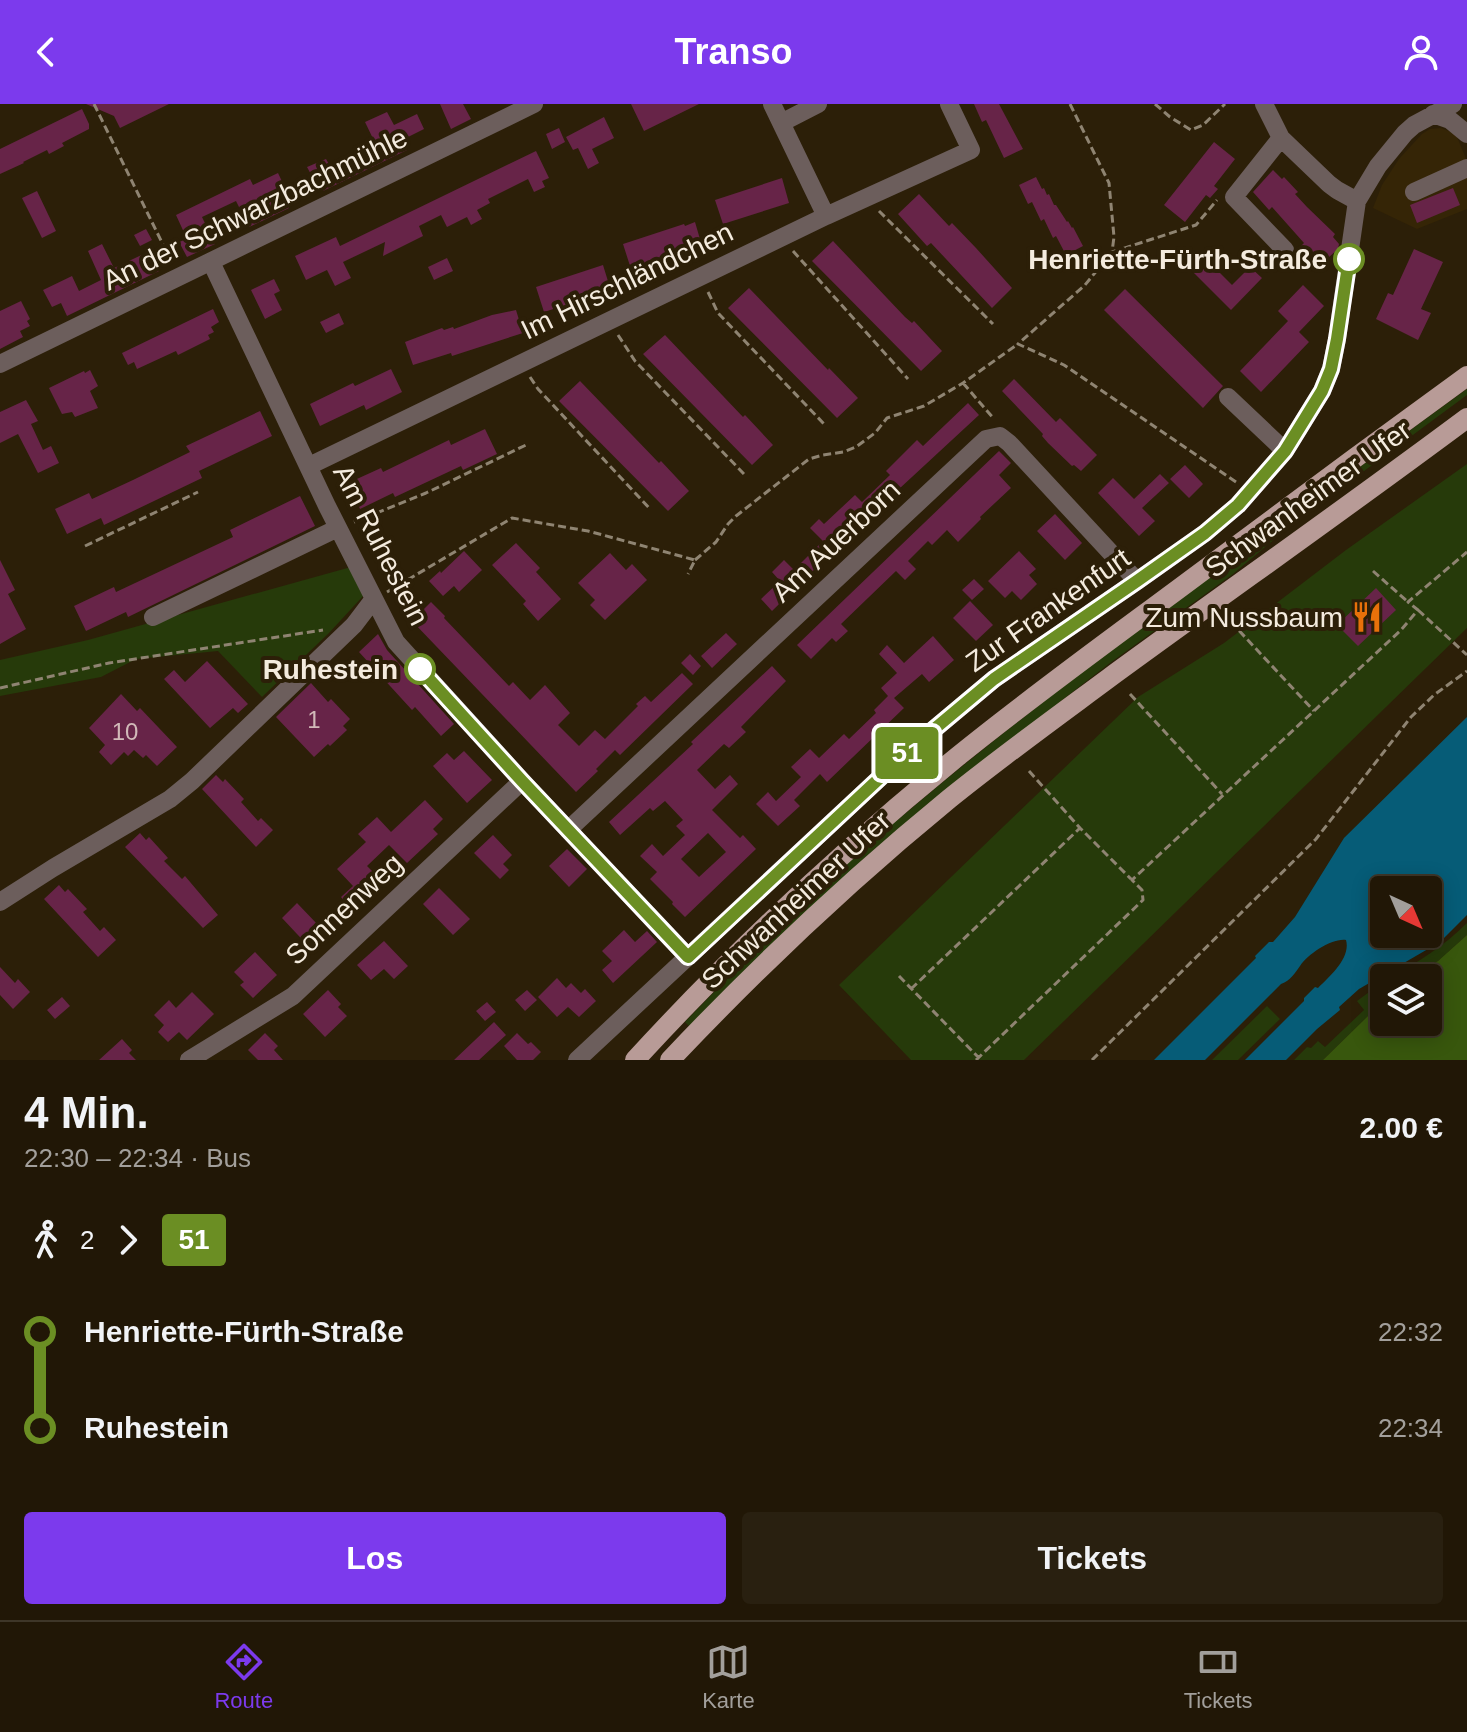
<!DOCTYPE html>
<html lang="de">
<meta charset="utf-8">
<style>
:root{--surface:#211706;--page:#292010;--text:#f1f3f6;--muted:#a29f9b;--line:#3e3628;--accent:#7c3aed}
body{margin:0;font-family:Helvetica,sans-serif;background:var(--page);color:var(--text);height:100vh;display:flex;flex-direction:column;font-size:30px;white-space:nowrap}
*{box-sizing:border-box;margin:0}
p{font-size:26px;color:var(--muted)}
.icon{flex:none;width:44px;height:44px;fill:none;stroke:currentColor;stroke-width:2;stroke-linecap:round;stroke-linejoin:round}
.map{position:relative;height:956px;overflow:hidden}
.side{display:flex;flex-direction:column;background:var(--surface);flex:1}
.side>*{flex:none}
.badge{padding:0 16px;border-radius:6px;font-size:28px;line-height:52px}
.needle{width:52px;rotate:136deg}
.tools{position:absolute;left:1370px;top:772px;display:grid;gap:16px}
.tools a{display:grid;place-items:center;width:72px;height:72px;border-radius:8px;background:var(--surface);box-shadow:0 4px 20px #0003,0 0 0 2px var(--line);font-size:40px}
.map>.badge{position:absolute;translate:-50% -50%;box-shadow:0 0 0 4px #fff}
.legs{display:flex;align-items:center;gap:12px;height:88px;padding:0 24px;font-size:26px}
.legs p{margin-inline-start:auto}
.head{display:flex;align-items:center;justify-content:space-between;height:136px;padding:0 24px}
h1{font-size:44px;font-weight:800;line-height:60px}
.button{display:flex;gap:16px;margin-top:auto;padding:16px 24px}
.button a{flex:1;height:92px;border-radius:8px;background:var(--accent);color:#fff;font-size:32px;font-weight:800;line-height:92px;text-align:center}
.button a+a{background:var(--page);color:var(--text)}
ul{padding:0 24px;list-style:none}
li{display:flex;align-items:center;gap:28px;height:96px;font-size:30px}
li i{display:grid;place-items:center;width:12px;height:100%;margin:0 10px;background:currentColor}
li i::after{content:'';width:20px;height:20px;margin:-10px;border:6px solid;border-radius:50%;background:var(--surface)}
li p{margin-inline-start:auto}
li:first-child i{background:linear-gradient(#0000 50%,currentColor 0)}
li:last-child i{background:linear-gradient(currentColor 50%,#0000 0)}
header{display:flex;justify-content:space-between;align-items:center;height:104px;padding:0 24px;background:var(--accent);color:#fff;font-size:36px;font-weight:800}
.menu{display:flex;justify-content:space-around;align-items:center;height:112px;border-top:2px solid var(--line);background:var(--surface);font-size:22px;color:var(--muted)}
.menu a{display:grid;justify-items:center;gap:4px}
.menu .active{color:var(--accent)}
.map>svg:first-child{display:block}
.built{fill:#352506}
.green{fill:#263a0a}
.forest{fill:#38570d}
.water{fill:#065c77;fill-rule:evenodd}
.building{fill:#672448;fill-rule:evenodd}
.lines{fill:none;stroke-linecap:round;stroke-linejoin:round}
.path{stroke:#8f8472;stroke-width:3;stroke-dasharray:8 4;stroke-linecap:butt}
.minor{stroke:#6c5e5c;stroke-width:18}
.major{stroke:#b89b97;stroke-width:20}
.line-1-casing{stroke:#fff;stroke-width:18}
.line-1{stroke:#6b8e23;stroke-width:12}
.stop-1-dot{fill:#fff;stroke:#6b8e23;stroke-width:4}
.labels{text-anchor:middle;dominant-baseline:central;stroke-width:8;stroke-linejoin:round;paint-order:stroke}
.number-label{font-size:24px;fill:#d1b9b8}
.street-label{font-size:28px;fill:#f4ebde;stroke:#2c1f08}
.stop-label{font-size:28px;font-weight:bold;fill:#f4ebde;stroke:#2c1f08;text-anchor:end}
.poi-label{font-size:28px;fill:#f4ebde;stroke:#2c1f08;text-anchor:end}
</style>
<header><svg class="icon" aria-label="back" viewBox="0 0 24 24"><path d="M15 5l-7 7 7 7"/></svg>Transo<svg class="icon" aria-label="person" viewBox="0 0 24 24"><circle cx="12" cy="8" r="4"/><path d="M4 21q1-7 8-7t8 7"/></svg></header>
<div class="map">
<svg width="1467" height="956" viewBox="0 0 1467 956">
<rect width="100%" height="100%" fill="#2c1f08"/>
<path class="built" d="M1441 24 1451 28 1457 33 1467 57V105L1417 125 1373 104 1382 81 1399 55 1422 30 1430 25Z"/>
<path class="green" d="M1467 285V291L1295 418 1233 470 1110 559 925 702 689 922 685 918C739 863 792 807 850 757 1045 586 1258 438 1467 285Z
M1467 360V524L1024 956H911L839 881 1138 593 1224 539 1346 446Z
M351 463 364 491 329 529 262 593 218 547 136 555 101 573 0 592V556L88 536Z
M1467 819V831L1438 857 1416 871 1408 874H1389C1418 858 1443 843 1467 819Z
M1384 877V888L1373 897 1369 911 1323 956H1294L1307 943 1311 944 1318 937 1325 943 1364 906 1357 897Z
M1267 902 1280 915 1238 956H1212Z"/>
<path class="forest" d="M1467 831V956H1323L1369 911 1373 897 1384 888V918H1428V874H1408L1438 857Z"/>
<path class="water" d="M1467 613V811L1440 838 1359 885 1339 903 1340 906 1317 925 1286 956H1245L1304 897V894L1315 883 1318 884C1330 872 1351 854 1346 836 1332 834 1308 850 1300 862 1294 870 1291 876 1281 880L1205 956H1154L1256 854 1255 852 1269 838H1273L1295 813 1344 734ZM1384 786H1428V830H1384Z"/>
<path class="building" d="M86 0H169L120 24 114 12Z
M440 0H463L471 15 451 25Z
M631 0H699L644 27Z
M974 0H999L1023 45 1004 54 986 16 982 18Z
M82 5 89 20V25L62 39 64 42 49 50 47 46 23 58 24 59 0 70V45Z
M387 8 394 21 417 10 424 25 402 36 407 46 323 87 317 74 314 76 307 63 326 55 330 62 334 60 337 65 378 45 365 18Z
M604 13 614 34 592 45 599 59 588 65 578 44 573 46 566 33Z
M559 24 565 38 552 45 546 30Z
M1214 38 1235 55 1214 82 1218 85 1210 94 1206 91 1185 118 1164 101Z
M536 47 549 74 542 77 545 83 534 88 528 75 488 95 490 99 477 106 482 115 471 121 467 113 447 123 441 111 419 122 423 132 383 152 385 138 343 158 351 174 335 182 327 166 306 176 295 152 336 133 340 142Z
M1273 66 1282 75 1284 73 1298 88 1295 90 1307 103 1335 130 1333 133 1339 140 1338 145 1319 162 1301 142 1304 139 1272 103 1269 106 1253 88Z
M278 69 288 90 284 92 289 104 249 123 236 97 202 113 215 140 187 153 179 138 187 135 176 111 250 75 253 81Z
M1036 73 1042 85 1044 84 1047 91 1049 90 1054 101H1056L1067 118 1068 117 1072 124 1073 123 1083 142 1066 151 1056 132 1053 134 1044 115 1041 117 1032 98 1028 100 1019 81Z
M782 74 789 99 723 120 715 96Z
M1453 84 1460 101 1417 119 1410 101Z
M37 87 56 127 42 134 22 94Z
M919 90 949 122 952 119 976 144 1012 184 992 204 931 139 927 142 898 110Z
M695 118 702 142 631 165 623 140 684 120 685 122Z
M146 125 152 136 140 142 134 131Z
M833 137 905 213 912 219 914 217 942 247 921 267 812 157Z
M102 140 114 164 150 147 159 167 67 212 61 199 52 203 43 186 72 172 79 187 101 176 88 147Z
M1414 145 1443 158 1421 205 1431 209 1418 236 1376 215 1388 189 1393 191Z
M447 154 453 167 434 176 428 163Z
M1207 156 1232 181 1250 163 1262 174 1231 206 1194 169Z
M603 161 611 187 544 208 536 183Z
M274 175 280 187 274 190 282 206 265 215 251 186Z
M1303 181 1324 202 1299 228 1309 238 1261 288 1240 267 1288 217 1278 207Z
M749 184 828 266 829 264 858 294 837 314 728 204Z
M1125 185 1223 282 1203 304 1104 206Z
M21 197 30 215 27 217 30 222 20 227 23 233 0 245V207Z
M213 205 219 218 211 223 214 228 208 231 210 235 178 251 176 247 137 265 134 258 128 261 122 249Z
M516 206 523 229 452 252 451 249 413 261 405 238 442 224 444 226 453 223 454 225 492 211Z
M339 209 344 220 326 229 320 218Z
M665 231 743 313 745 311 773 341 752 361 643 250Z
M391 265 402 288 366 306 364 301 320 322 310 300 353 279 355 282Z
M90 266 98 282 90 287 98 304 75 313 72 308 62 310 49 284 84 267 85 269Z
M1014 275 1056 318 1060 314 1097 351 1081 367 1074 361 1072 362 1048 339 1042 332 1043 330 1002 287Z
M580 277 659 359 661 357 689 387 668 407 559 297Z
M26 296 38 317 31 320 43 346 51 342 59 359 38 369 18 330 0 339V308Z
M968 299 979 311 859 422 772 507 761 495 780 477 772 468 784 456 794 466 823 437 810 424 819 415 824 420 855 391 862 398 890 371 886 367 917 336 923 342Z
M260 307 272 332 199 367 202 374 104 421 101 414 67 430 55 405 89 389 92 395 133 376 190 348 186 342Z
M485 325 497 350 463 366 461 362 395 393 393 389 360 405 348 379 381 364 383 368 449 336 451 341Z
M999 347 1011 359 999 371 1011 384 980 413 981 415 958 438 947 426 932 441 928 437 908 457 916 465 905 476 896 467 841 520 848 527 836 538 832 534 811 555 797 541Z
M1185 361 1203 380 1189 394 1170 375Z
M1160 370 1169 379 1142 404 1155 417 1139 432 1098 389 1113 374 1134 395Z
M300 392 315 422 128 513 126 508 86 527 74 502 114 483 116 488 233 433 230 426Z
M1055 410 1082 439 1065 456 1037 427Z
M516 439 540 464 536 468 561 495 538 517 523 500 526 497 492 461Z
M464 447 482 466 459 488 454 482 443 492 429 477 440 467 441 469Z
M1019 447 1036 465 1029 471 1037 480 1021 496 1012 487 1005 494 988 477Z
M610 449 626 466 632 460 647 476 605 516 590 501 595 496 578 479Z
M0 456 15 486 8 490 26 525 0 540Z
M974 475 984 485 972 496 962 486Z
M1376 484 1396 506 1358 542 1337 521Z
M970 497 993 521 976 537 953 514Z
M431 498 445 512 444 514 509 582 513 578 530 596 545 581 570 609 558 621 579 642 595 626 605 635 638 602 636 600 645 592 651 598 682 569 693 580 620 651 615 646 596 665 598 667 576 688 412 517Z
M726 529 737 540 712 564 701 552Z
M378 530 387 546 454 620 441 632 415 603 412 606 359 548Z
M933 532 954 556 929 578 922 570 894 594 904 604 827 678 820 670 794 696 800 702 778 722 756 700 768 688 776 697 801 673 791 663 810 645 819 654 844 630 849 635 876 609 874 606 888 592 881 584 897 569 879 550 887 541 904 559Z
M690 550 701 562 693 571 681 559Z
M207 557 248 600 238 609 233 604 210 624 164 575 174 566 185 578Z
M772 562 786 577 741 623 746 628 729 644 724 640 697 666 715 685 730 671 738 680 712 706 740 734 743 731 756 745 685 813 672 800 673 798 650 775 657 768 640 752 652 740 663 752 685 731 676 722 683 716 665 697 653 707 650 704 620 731 609 718 693 640 691 638ZM708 729 726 748 699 773 681 755Z
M311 579 328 598 331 595 350 615 343 622 347 626 330 642 328 640 314 653 276 613Z
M121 590 137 607 140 604 177 643 157 662 146 651 143 654 134 646 128 652 124 648 111 661 99 648 105 641 89 624Z
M464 647 492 676 467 699 433 662 447 649 454 656Z
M216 671 223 678 225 675 244 695 241 698 258 717 261 714 273 726 256 743 202 685Z
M425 696 443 715 433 725 438 730 407 759 389 741 367 762 383 778 312 846 282 814 297 799 319 822 345 798 341 793 353 782 337 765 366 738 358 730 377 713 391 728Z
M140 729 146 736 149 733 168 754 164 757 182 775 185 772 218 811 203 824 125 743Z
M493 731 512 751 503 760 509 766 500 775 474 749Z
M567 745 587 765 569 783 549 762Z
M59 781 65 788 68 785 87 805 83 808 100 827 104 823 116 836 98 853 44 795Z
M439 784 470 815 453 831 423 800Z
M624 826 635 838 647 827 657 838 613 879 602 866 612 857 602 847Z
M384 837 408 862 394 875 384 865 371 876 357 861Z
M255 848 277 871 253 894 240 881 244 878 234 868Z
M0 863 15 879 18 875 30 888 13 905 0 891Z
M557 874 566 884 571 879 581 889 585 885 596 897 579 913 568 903 557 913 538 893Z
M328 886 341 900 338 903 347 912 325 933 303 910Z
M527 886 537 896 525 907 515 896Z
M192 888 214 910 187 936 179 928 168 938 158 928 164 921 154 911 169 896 176 904Z
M62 893 70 902 55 915 47 906Z
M487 898 496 908 485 917 476 907Z
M494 918 506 931 479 956H454Z
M265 929 278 942 274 946 283 956H258L248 946Z
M517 929 528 940 531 938 541 948 533 956H517L504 942Z
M122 935 132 946 129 949 136 956H99Z"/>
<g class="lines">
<path class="path" d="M94 0 172 159
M1070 0 1109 79 1114 133 1112 148 1085 181 1018 240 1064 261 1236 378
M1155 0 1170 13 1191 26 1203 21 1225 0
M879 107 993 220
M793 147 908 275
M1112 148 1196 121 1217 96
M708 188 718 209 826 322
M618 231 635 257 744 370
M530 273 538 285 651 406
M963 279 994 315
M354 418 426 389 526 341
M85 442 198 388
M695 456 716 438 728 420 736 412 809 355 823 351 843 348 856 343 875 329 887 314 924 302 963 279 1018 240
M1373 467 1408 498
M387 488 512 414 588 427 695 456 688 470
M1418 506 1467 551
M1231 518 1314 607
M0 584 109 559 323 526
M1130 590 1222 690
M1029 667 1080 724 1131 775
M899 872 979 954
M911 885 1080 724
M976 956 1143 796 1142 786 1132 776 1401 526 1418 506 1408 498 1467 448
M1092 956 1316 735 1411 613 1434 591 1467 567"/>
<path class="minor" d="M772 0 826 112
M1264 0 1281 34 1329 80 1337 86 1357 97
M1433 10 1450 16 1467 30
M781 19 818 0
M1281 34 1234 93 1285 146
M1414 88 1467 64
M211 158 327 402 396 538 522 677 688 853
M0 260 534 0
M1228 293 1285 347
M309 362 826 112 971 46 949 0
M153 513 338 424
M568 726 986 335 1000 332 1009 339 1137 477
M0 798 53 764 170 695 192 677 354 521 373 496
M189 956 293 892 522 677
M577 956 914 642 994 575 1137 477 1205 429 1238 401 1285 347 1322 287 1331 265 1337 235 1357 97 1378 62 1405 29 1414 21 1453 0"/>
<path class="major" d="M635 956C735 847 843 746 957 653 1037 588 1121 528 1204 466 1291 401 1379 336 1467 272
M670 956C758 863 850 776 949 695 1001 653 1055 614 1109 574 1228 487 1349 402 1467 314"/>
</g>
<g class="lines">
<defs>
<path id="line-1" d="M420 565 522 677 688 853 914 642 994 575 1137 477 1205 429 1238 401 1285 347 1322 287 1331 265 1337 235 1349 155"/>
</defs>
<use href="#line-1" class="line-1-casing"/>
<use href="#line-1" class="line-1"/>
</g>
<defs>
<symbol id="restaurant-bare" viewBox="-9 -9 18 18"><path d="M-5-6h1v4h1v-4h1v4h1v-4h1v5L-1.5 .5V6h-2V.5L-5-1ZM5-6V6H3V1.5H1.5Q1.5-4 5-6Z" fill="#e8710a" stroke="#2c1f08" stroke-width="2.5" paint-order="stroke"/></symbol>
</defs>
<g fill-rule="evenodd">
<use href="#restaurant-bare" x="1345" y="491" width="44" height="44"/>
</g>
<g class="stop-1-dot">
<circle cx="1349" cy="155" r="14"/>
<circle cx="420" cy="565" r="14"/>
</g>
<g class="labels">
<g class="number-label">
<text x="314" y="615">1</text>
<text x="125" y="627">10</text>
</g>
<g class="street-label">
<text transform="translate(255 105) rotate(-26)">An der Schwarzbachmühle</text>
<text transform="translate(627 177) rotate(-26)">Im Hirschländchen</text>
<text transform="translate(1308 395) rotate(-36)">Schwanheimer Ufer</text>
<text transform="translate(836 437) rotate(-43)">Am Auerborn</text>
<text transform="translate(381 441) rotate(63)">Am Ruhestein</text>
<text transform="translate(1048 506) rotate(-35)">Zur Frankenfurt</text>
<text transform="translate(796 796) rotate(-43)">Schwanheimer Ufer</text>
<text transform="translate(344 805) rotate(-43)">Sonnenweg</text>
</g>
<g class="stop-label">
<text x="1327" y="155">Henriette-Fürth-Straße</text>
<text x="398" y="565">Ruhestein</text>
</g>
<g class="poi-label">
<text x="1343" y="513">Zum Nussbaum</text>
</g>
</g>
</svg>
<div class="tools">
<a><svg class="needle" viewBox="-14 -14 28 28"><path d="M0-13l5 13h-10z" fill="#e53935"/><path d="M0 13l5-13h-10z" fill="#a29f9b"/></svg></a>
<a><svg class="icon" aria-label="layers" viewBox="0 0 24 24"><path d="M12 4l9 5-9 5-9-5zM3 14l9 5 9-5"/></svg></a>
</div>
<b class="badge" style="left:907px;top:649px;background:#6b8e23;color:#fff">51</b>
</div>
<section class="side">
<div class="head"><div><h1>4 Min.</h1><p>22:30 – 22:34 · Bus</p></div><b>2.00 €</b></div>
<div class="legs"><svg class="icon" aria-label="walk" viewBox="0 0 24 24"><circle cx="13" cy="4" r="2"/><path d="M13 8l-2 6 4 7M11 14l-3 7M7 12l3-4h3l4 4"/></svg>2<svg class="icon" aria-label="forward" viewBox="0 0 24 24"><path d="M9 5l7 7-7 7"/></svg><b class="badge" style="background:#6b8e23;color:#fff">51</b></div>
<ul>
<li><i style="color:#6b8e23"></i><b>Henriette-Fürth-Straße</b><p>22:32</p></li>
<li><i style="color:#6b8e23"></i><b>Ruhestein</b><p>22:34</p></li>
</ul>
<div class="button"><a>Los</a><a>Tickets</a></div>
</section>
<nav class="menu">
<a class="active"><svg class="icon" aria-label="directions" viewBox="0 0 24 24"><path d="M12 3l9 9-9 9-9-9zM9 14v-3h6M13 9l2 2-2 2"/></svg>Route</a>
<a><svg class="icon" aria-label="map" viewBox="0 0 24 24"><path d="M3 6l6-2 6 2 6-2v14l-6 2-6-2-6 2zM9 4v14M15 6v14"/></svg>Karte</a>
<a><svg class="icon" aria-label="tickets" viewBox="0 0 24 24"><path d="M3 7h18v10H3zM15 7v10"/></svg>Tickets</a>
</nav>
